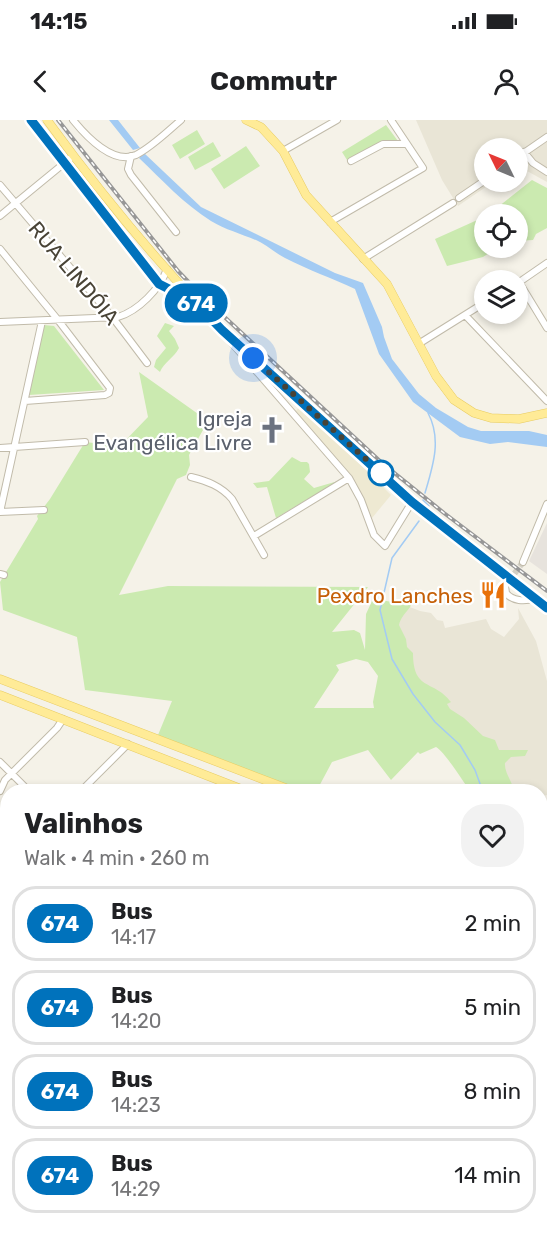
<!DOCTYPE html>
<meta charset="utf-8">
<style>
:root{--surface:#fff;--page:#f2f2f2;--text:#202124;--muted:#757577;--line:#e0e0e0}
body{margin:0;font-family:Rubik,sans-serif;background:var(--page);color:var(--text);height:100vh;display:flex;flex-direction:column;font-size:22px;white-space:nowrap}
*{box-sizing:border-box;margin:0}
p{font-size:20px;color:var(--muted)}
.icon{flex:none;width:33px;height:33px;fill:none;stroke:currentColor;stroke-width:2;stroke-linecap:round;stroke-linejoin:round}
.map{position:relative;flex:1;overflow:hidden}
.details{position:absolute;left:0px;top:664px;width:548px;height:452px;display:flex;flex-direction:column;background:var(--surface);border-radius:24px 24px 0 0;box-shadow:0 3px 9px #0003}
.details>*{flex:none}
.badge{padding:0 12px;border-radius:20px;font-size:21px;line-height:39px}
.needle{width:39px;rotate:313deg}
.fabs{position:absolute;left:474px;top:18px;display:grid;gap:12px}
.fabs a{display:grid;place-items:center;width:54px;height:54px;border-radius:50%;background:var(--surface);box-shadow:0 3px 9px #0003;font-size:30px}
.you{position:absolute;width:30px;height:30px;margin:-15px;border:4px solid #fff;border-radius:50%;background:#1a73e8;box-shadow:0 0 0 9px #1a73e833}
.map>.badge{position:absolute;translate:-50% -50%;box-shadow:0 0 0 3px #fff}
.round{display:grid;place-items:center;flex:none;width:63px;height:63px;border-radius:24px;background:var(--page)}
.head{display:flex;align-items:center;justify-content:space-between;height:102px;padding:0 24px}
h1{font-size:28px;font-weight:700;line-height:45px}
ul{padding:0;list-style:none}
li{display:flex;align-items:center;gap:18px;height:75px;margin:0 12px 9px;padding:0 12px;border:3px solid var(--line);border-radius:24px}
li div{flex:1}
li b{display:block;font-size:22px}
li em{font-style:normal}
li .badge{min-width:66px;font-weight:700;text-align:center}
.status{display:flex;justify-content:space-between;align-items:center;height:42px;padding:0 30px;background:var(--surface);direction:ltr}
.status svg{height:16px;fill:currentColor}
header{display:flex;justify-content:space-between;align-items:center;height:78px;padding:0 24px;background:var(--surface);font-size:27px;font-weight:700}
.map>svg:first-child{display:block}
.residential{fill:#e9e5d6}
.industrial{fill:#e7e3dd}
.education{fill:#eee9d2}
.green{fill:#cbeab0;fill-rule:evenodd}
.water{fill:#a3cbf3}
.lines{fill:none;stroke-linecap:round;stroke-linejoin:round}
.stream{stroke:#a3cbf3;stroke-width:1.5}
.minor-tunnel{stroke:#d2cfc4;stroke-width:6;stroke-dasharray:6 3;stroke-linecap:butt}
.minor-casing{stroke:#c1bbaa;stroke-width:8}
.major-casing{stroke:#e8cc63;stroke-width:9}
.minor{stroke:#fff;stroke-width:6}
.major{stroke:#ffeb97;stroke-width:8}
.rail-casing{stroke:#979797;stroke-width:4}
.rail{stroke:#fff;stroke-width:1.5;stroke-dasharray:4.5;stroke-linecap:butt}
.line-casing{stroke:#fff;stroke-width:14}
.line{stroke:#0072bc;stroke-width:9}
.walk{stroke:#484336;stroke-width:6;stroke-dasharray:0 10.8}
.stop-dot{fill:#fff;stroke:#0072bc;stroke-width:3}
.labels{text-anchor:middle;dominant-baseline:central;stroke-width:4.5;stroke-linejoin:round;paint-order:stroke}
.street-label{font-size:21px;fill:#484336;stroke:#fff}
.worship-label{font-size:21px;fill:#5b616d;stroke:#fff;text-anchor:end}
.food-label{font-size:21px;fill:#c56008;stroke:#fff;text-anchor:end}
</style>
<div class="status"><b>14:15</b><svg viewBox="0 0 49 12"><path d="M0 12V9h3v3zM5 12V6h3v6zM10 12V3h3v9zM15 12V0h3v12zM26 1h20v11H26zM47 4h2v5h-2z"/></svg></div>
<header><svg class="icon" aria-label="back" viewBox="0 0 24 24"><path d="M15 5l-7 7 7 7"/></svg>Commutr<svg class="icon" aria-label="person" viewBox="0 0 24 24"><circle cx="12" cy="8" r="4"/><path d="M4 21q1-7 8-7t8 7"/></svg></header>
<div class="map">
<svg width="547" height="1115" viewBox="0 0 547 1115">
<rect width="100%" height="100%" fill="#f5f2e8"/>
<path class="residential" d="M416 0H547V62L518 46V28H484V62H493L458 86 442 60Z
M402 484 420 491 431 493 437 500 443 501 445 508 486 499 491 509 504 517 519 499 518 488 536 521 547 561V675L540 677V672H506L449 595 409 549 397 518Z"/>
<path class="industrial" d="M547 403V454L529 441Z"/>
<path class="education" d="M301 285 391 375 372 398 356 363 295 292Z"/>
<path class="green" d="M386 5 398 21H383L347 40 342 32Z
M197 10 205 24 180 39 172 25Z
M213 22 221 36 195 50 188 37Z
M246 26 260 46 224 69 211 49Z
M532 60 547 68V108L536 114 533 120 518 121V94H489Z
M484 97V128H497L483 137 447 146 435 119Z
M165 203 174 206 169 211 175 219 179 228C174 238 164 242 160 252L154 247 156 240 166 228 157 216Z
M44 205 54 206 104 270 29 275Z
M139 252 208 301 189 335 190 345 186 355 177 359 119 475 168 466 368 467 332 512 354 510 360 513 365 530 366 494 372 481C380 477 389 484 398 481 405 479 405 476 413 478L414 480C410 490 401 495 399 505L406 519 407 527 413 533C413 572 434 559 451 582L447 584 450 589 464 598 483 616 495 620 499 630H528L525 636 511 637 505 643C504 654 514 662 513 672H471C463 662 445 632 436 627L420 634 418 632 391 660 368 630 332 642 316 672H296L158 615 172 581 85 570 77 517 3 490 0 462 38 399 37 396 50 379 85 322 120 326 148 297ZM356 539 368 542 378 556 373 582 374 588H314L339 550 336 545Z
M292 337 301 342H307L309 344 310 352 304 359 314 368 338 361 276 398 267 367 257 368 253 363 269 361Z
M7 867V908H0V870H4Z
M540 1107 547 1109V1115H274L259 1109Z"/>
<path class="water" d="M109 0H118L140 28 133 30Z
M144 33 201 87 335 153 363 163 382 207 384 217 392 239 419 274 436 288 468 307 481 311H529L547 315V327L508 322 490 324 460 317 413 282 379 234 355 169C332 158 308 150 285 138 275 133 267 125 258 121 242 114 226 110 211 101 184 84 162 60 139 38Z"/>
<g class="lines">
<path class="stream" d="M425 373C433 346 442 319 428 293
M423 380 429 386
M419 401 392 438 380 490 392 539 413 574 435 602 460 625 475 650 483 672
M0 891 8 890"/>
<path class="minor-tunnel" d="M509 461 523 442"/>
<defs>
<path id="minor" d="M73 0C86 16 113 45 136 35 152 27 168 11 181 0
M283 31 337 0
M524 32 533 43 547 52
M131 36 128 49 131 55 176 112
M518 37 547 17
M351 41 383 24H405
M0 65 113 198 147 243
M459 78 484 61
M0 96 73 36
M330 102 423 48 391 0
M0 129 58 200 110 268 109 273 105 275 25 281
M363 139 453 83
M519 162 547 208
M518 163 547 143
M465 195 547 281
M0 202 118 197C138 191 160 169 167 149
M231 222 349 358 361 380 374 415 385 426 412 382
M420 223 484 183
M0 328 85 322
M191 357C207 361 221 366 232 379L264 435
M0 392 42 201
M0 392 44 390
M254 416 349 358
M523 442 547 384
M0 454 4 455
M505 466 506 473C512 481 525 482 534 478
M0 642 30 672
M0 671 5 660 57 608 63 599
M80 672 128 624
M0 754 8 750
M0 773 8 782
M540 820 547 823
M540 859 547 862
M0 861 1 862
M540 900 547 911
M540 943 547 950
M540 994 547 999
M0 1029 8 1036
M540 1046 547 1054
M540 1080 547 1088
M540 1103 547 1105
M0 1105 9 1115
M77 1108 83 1115"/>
<path id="major" d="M31 0 159 164 191 180
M47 0C100 73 159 144 222 210L412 382 547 487
M246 0 261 7 283 31 306 75 387 164 436 256 454 280 474 293 491 298 519 299 547 293
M0 559 296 672
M0 575 249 672
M540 766 547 769
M540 782 547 785"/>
</defs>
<use href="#minor" class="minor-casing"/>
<use href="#major" class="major-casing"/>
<use href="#minor" class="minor"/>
<use href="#major" class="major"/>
<defs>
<path id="rail" d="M58 0 178 151 203 177 382 343 444 393 547 471"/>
</defs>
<use href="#rail" class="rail-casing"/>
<use href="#rail" class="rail"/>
</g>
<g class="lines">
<defs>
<path id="line" d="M31 0 159 164 195 182 222 210 412 382 547 488"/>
</defs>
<use href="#line" class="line-casing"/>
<use href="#line" class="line"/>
<path class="walk" d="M253 238 387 358 381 353"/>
</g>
<defs>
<symbol id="church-bare" viewBox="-9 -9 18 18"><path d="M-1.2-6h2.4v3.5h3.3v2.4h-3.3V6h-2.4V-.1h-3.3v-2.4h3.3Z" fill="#6b7280" stroke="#fff" stroke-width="2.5" paint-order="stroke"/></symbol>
<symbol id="restaurant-bare" viewBox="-9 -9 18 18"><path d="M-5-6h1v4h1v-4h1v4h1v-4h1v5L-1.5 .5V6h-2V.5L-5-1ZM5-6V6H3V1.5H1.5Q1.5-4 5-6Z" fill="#e8710a" stroke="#fff" stroke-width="2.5" paint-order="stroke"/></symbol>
</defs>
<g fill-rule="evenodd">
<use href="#church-bare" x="253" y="291" width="38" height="38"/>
<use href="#restaurant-bare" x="474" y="456" width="38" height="38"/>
</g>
<circle class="stop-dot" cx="381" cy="353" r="12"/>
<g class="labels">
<g class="street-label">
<text transform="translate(74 153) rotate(50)">RUA LINDÓIA</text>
</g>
<g class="worship-label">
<text x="252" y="298">Igreja<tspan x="252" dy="24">Evangélica Livre</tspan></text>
</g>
<g class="food-label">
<text x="473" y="475">Pexdro Lanches</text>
</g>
</g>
</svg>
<div class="fabs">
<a><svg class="needle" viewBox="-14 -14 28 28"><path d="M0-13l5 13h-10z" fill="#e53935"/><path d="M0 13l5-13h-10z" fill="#757577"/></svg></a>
<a><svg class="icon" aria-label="locate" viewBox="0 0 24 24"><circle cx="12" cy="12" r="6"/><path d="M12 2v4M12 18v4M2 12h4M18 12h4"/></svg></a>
<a><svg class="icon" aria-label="layers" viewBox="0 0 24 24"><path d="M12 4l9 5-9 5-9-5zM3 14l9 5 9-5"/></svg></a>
</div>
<div class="you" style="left:253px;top:238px"></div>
<b class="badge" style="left:196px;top:183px;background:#0072bc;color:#fff">674</b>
<section class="details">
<div class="head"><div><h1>Valinhos</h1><p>Walk · 4 min · 260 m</p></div><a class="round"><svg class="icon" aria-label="heart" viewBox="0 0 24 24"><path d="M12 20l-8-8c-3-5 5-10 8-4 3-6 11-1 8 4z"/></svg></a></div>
<ul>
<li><span class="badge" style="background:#0072bc;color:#fff">674</span><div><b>Bus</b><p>14:17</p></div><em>2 min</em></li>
<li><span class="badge" style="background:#0072bc;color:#fff">674</span><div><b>Bus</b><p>14:20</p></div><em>5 min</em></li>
<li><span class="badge" style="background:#0072bc;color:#fff">674</span><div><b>Bus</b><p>14:23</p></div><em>8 min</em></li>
<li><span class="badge" style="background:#0072bc;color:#fff">674</span><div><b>Bus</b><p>14:29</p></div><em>14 min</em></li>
</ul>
</section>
</div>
